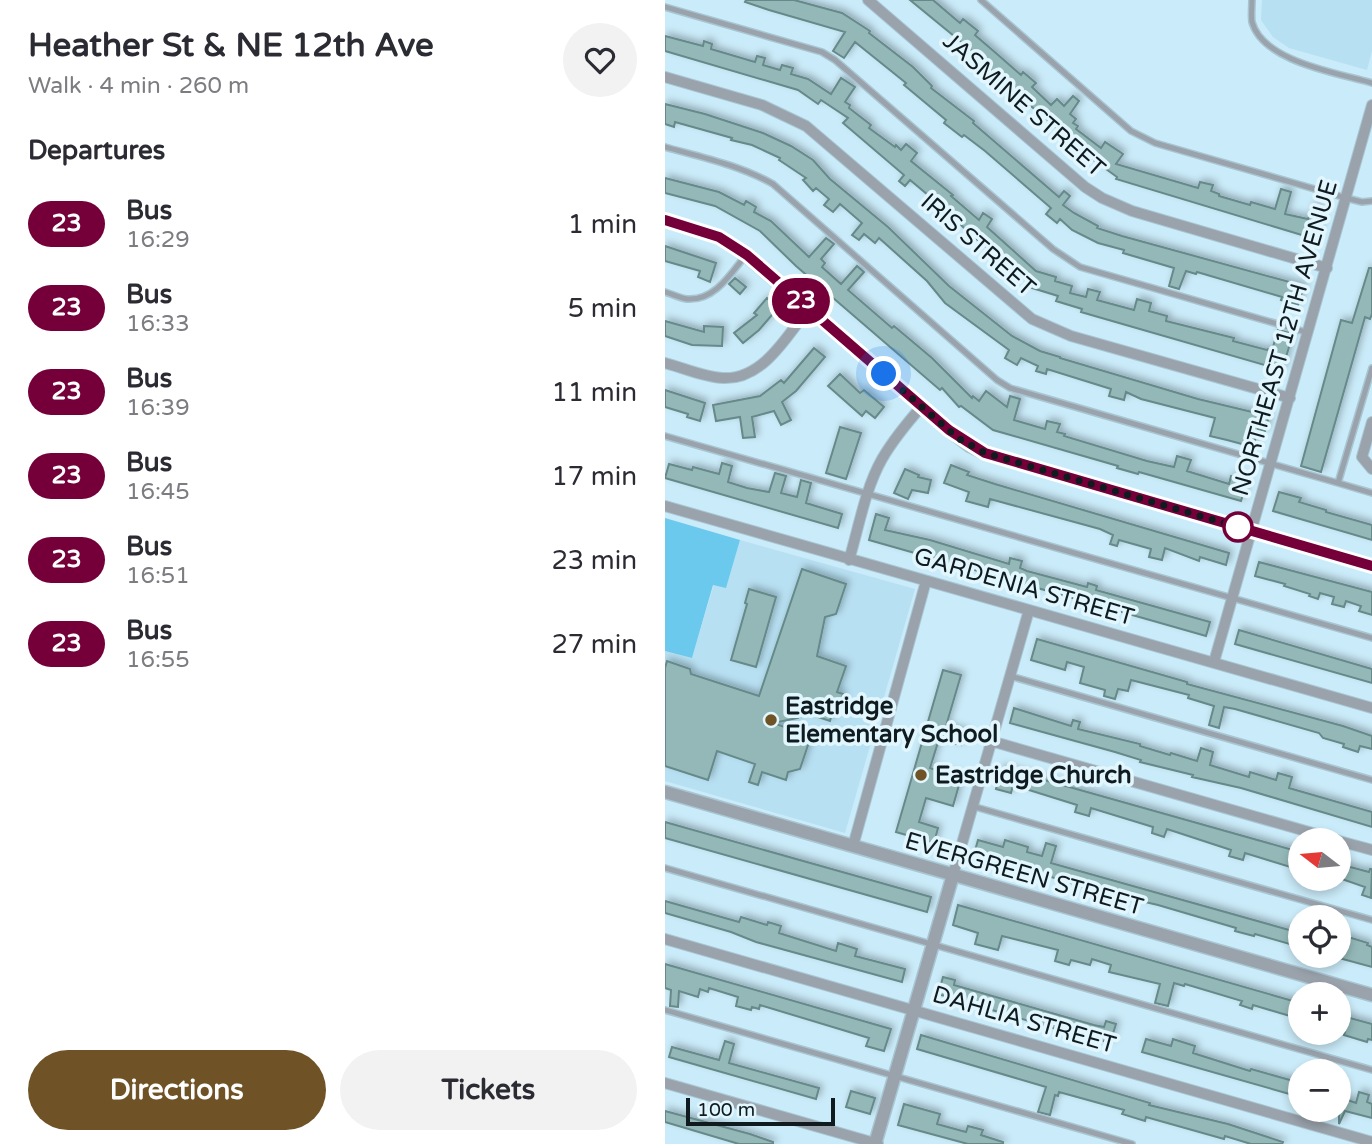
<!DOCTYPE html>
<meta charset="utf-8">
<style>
:root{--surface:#fff;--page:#f2f2f3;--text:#2b2b33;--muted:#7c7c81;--accent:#6f5225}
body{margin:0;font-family:"Varela Round",sans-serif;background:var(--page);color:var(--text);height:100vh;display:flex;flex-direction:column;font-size:26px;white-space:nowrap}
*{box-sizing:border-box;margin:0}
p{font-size:23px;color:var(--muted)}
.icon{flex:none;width:38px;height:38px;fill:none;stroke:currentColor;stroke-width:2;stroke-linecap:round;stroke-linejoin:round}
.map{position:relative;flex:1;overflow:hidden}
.panel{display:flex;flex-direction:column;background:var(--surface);width:665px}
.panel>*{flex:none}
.badge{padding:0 14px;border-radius:23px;font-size:24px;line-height:46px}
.needle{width:46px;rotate:286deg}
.controls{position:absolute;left:623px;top:828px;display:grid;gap:14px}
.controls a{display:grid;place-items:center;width:63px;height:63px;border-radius:50%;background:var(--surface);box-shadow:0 4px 10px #0003;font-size:35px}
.scale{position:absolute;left:21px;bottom:18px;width:149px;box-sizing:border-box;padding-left:7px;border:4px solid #0f1b1f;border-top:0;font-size:19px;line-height:24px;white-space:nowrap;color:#0f1b1f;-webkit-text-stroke:5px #e2f6fe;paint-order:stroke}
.you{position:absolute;width:35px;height:35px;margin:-18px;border:5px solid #fff;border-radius:50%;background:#1a73e8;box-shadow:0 0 0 10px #1a73e833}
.map>.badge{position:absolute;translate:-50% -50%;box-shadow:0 0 0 4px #fff}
h2{padding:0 28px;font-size:26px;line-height:63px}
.round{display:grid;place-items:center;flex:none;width:74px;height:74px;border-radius:37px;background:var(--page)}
.head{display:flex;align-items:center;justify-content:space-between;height:119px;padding:0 28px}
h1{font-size:33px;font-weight:700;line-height:52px}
.cta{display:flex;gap:14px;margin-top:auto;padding:14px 28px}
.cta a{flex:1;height:80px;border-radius:42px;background:var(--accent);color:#fff;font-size:28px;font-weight:700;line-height:80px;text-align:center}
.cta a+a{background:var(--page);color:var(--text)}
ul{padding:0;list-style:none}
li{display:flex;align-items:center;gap:21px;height:84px;padding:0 28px}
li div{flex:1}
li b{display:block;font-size:26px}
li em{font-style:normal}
li .badge{min-width:77px;font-weight:700;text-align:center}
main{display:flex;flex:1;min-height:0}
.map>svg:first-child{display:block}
.built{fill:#b7e0f2}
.green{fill:#6cc9ee}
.building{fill:#94b8b8;stroke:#668989;stroke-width:2;filter:url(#shadow)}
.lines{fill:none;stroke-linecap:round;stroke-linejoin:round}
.service-casing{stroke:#a8c6d2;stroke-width:8}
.minor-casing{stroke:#a8c6d2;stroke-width:12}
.tertiary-casing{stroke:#a8c6d2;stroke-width:15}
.service{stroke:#9aa2ac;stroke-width:5}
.minor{stroke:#9aa2ac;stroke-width:10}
.tertiary{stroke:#9aa2ac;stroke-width:12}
.line-casing{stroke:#fff;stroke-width:16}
.line{stroke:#750039;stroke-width:10}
.walk{stroke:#0f1b1f;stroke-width:7;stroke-dasharray:0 12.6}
.stop-dot{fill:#fff;stroke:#750039;stroke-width:3.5}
.poi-dot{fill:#6f5225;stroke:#e2f6fe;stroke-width:2.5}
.labels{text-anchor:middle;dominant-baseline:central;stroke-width:7;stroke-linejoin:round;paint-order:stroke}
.street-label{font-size:24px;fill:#0f1b1f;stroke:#e2f6fe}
.poi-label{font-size:24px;font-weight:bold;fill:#0f1b1f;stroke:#e2f6fe;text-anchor:start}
</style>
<main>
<section class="panel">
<div class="head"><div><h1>Heather St &amp; NE 12th Ave</h1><p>Walk · 4 min · 260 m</p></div><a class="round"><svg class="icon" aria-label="heart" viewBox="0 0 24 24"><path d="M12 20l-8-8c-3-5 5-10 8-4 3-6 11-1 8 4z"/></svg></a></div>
<h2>Departures</h2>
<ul>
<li><span class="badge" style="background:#750039;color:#fff">23</span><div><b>Bus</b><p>16:29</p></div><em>1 min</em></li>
<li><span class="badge" style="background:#750039;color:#fff">23</span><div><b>Bus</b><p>16:33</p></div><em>5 min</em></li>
<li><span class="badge" style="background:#750039;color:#fff">23</span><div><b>Bus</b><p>16:39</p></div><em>11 min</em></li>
<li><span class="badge" style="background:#750039;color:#fff">23</span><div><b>Bus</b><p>16:45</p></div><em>17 min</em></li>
<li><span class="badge" style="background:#750039;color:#fff">23</span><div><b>Bus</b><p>16:51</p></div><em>23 min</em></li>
<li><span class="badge" style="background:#750039;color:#fff">23</span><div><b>Bus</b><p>16:55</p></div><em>27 min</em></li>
</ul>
<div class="cta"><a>Directions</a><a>Tickets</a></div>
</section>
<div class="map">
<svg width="707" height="1144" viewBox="0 0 707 1144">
<defs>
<filter id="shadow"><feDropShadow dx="3" dy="-3" stdDeviation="3.5" flood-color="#0004"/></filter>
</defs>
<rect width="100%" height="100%" fill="#caebf9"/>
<path class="built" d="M597 0H707V51L702 70 624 48 608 37 596 20Z
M75 540 250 589 180 833 0 781V651L27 658 49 584 61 587Z"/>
<path class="green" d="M0 518 75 540 61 588 48 585 27 658 0 651Z"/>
<path class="building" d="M81 0H129L177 13 205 31 204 33 248 67 267 86 266 88 309 121 308 123 394 197 399 191 405 196 398 205 409 213 433 226 432 228 457 236 639 286 633 305 616 300 617 297 532 272 531 274 521 271 514 289 504 286 509 268 458 253 459 250 433 243 407 230 395 219 392 223 381 214 386 208 320 151 299 135 297 137 279 123 281 120 239 85 241 83 190 42 179 58 168 51 180 32 104 10 80 2Z
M245 0H268L295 23 298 19 313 31 310 35 332 54 356 75 358 72 371 83 367 87 386 105 392 99 399 106 408 96 414 101 405 114 411 119 408 123 413 126 411 129 436 148 440 142 458 154 451 164 533 188 535 182 548 185 546 191 554 194V196L585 205 586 202 610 209 616 189 626 192 620 214 643 219 648 206 655 208 652 220 656 221 650 239 451 179 452 177 405 143 407 140 344 88 306 50Z
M0 36 38 46 39 41 47 44 46 49 90 62 92 56 100 58 98 65 115 70 117 65 128 68 126 74 143 79 166 94 176 78 190 87 180 102 185 105 184 108 206 125 204 128 230 147 231 145 236 150 241 144 252 153 246 161 288 195 286 196 314 220 318 213 327 219 322 227 371 271 391 277 390 281 407 286 405 293 421 297 423 289 435 292 432 300 469 310 472 299 486 303 484 311 502 316 501 321 569 338 568 341 602 350 603 349 607 350 613 330 628 334 617 370 416 312 417 309 391 301 393 296 364 287 365 284 346 266 305 234 282 211 245 180 240 186 234 181 239 175 178 123 183 118 156 100 153 104 133 90 0 51Z
M0 104 40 114 98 133 126 146 148 160 165 179 223 227 284 286 347 336 375 351 395 357V358L533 399 604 416 600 431 593 429 588 447 562 440 545 436 550 418 476 399 461 392 459 400 444 396 446 389 382 369 381 374 371 371 373 366 356 358 352 365 340 358 344 350 280 303 262 281 214 238 210 243 199 234 194 240 187 235 197 223 175 204 168 212 159 205 164 199 151 188 148 191 138 180 141 178 114 160 115 158 87 145 66 140 67 138 10 122 9 127 0 124Z
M0 178 54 192 79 205 81 201 91 207 89 212 106 221 144 257 161 238 169 244 156 259 160 263 157 267 176 284 192 266 199 272 183 290 227 328 229 326 267 358 307 398 308 396 314 401 321 391 342 407 345 396 355 399 349 420 380 429 382 421 395 424 392 432 400 434 399 436 482 461 509 467 512 456 526 460 522 471 564 484 566 476 582 481 576 501 474 472 473 474 452 468 453 466 328 430 296 406 294 407 277 388 275 390 131 266 95 231 50 206 0 193Z
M0 246 51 263 45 282 33 277 35 271 0 261Z
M704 268H707V314L705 319 700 317 656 472 636 466 676 320 687 323Z
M70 278 81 287 75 294 64 284Z
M102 298 113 308 94 330 78 343 69 333 92 315 89 313Z
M0 321 39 332V326L58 327 57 346 27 345 0 336Z
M149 348 160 357 131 391 117 402 126 420 116 425 109 411 87 417 90 437 78 438 75 417 51 421 48 405 95 396 116 380 119 383Z
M175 374 195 393 199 390 219 407 210 418 201 411 197 416 163 386Z
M0 390 40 403 35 421 22 417 23 414 0 407Z
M175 427 196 433 181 479 161 473Z
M57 463 67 466 63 482 82 488 104 492 110 473 121 476 116 493 132 497 136 480 146 483 141 503 177 514 173 528 0 478 4 464 27 470 28 467 54 474Z
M286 465 304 472 302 475 330 484 564 553 561 565 535 557 534 561 500 548 497 560 484 557 486 549 454 540 452 546 445 544 448 535 435 529 325 499 323 507 301 501 304 492 279 483Z
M240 469 254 475 253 477 266 480 263 493 247 490 243 499 229 493Z
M614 492 636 498 634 502 661 510V512L707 525V540L608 511Z
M211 514 224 518 220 530 265 540 344 564 345 558 357 561 355 568 362 571 422 587 423 583 432 586 431 590 545 622 541 636 204 540Z
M594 562 707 592V615L694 611 696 606 681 601 679 607 667 604 669 597 655 593 653 599 644 596 645 594 619 586 620 584 590 576Z
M137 569 181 584 171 614 160 617 152 656 181 666 172 692 178 694 172 713 167 714 165 721 135 711 133 718 108 723 146 736 135 769 123 772 121 780 97 772 93 785 84 782 90 764 52 751 43 780 0 766V668L2 661 25 669 26 674 94 696Z
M84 589 111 597 91 667 66 660 82 604 80 603Z
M574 630 707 669V683L570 644Z
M372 639 522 682V684L678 726 707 736V749L695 746 693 752 678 747 679 744 658 738 654 733 570 709 559 707 554 728 544 725 549 706 523 698 524 695 466 680 463 691 453 689 450 699 439 696 440 690 415 683 419 667 402 662 400 670 366 660Z
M278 670 296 675 281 726 300 732 296 745 274 739 265 768 296 778 288 806 261 798 254 822 273 828 269 843 231 832Z
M349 708 406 726 408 720 415 722 413 729 475 744V746L505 755 506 753 532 761 536 748 548 752 545 765 584 777 585 772 611 780 613 773 627 777 624 788 707 812V827L576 788 527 777 528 775 475 762 476 760 450 752 345 723Z
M337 768 635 852V870L580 853 578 860 564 856 566 850 502 829 499 837 487 833 488 827 426 808 424 816 410 812 412 805 348 785 346 793 331 789Z
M0 822 266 897 262 912 0 838Z
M313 840 338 847 340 840 363 847 362 852 377 856 381 843 391 846 386 863 635 933V947L590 934 589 936 570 931 571 928 493 905 433 891 309 854Z
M674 864 704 872 705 869H707L706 898 697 895 700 887 674 878Z
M0 901 74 922 76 917 102 925 103 922 116 926 114 933 171 951 173 943 192 949 190 956 240 969 237 982 91 942 66 932 0 913Z
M293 905 635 1003V1019L588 1005 587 1009 575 1005 577 1001 520 984 519 986 509 983 503 1006 490 1003 495 984 444 972 446 965 427 959 425 965 406 960 404 965 390 961 393 950 337 936 333 950 310 944 313 933 288 925Z
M680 936 703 943 702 945 707 947V967L674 958Z
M0 964 226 1029 219 1051 201 1046 204 1038 95 1005 94 1009 87 1007 86 1010 71 1006 73 997 44 988 43 992 35 989 33 997 14 991 13 1007 5 1006 6 990 0 988Z
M278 977 290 980 289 985 429 1025 439 1027 441 1021 451 1024 445 1043 418 1035V1037L273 994Z
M674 1015 707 1024V1040L703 1039 702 1042 679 1035 680 1032 674 1030Z
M256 1035 485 1103 484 1105 563 1124 618 1142 617 1144H586L560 1136 559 1139 481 1117 480 1121 457 1114 459 1110 394 1092 393 1096 390 1095 385 1115 373 1112 381 1087 252 1049Z
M481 1039 506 1046 508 1039 530 1046 528 1053 585 1071 586 1069 632 1082 628 1095 477 1052Z
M60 1041 69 1044 64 1063 154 1088 151 1099 4 1057 7 1047 54 1060Z
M186 1091 210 1098 205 1114 181 1107Z
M694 1092 704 1095 702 1102 707 1104V1118L680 1111 674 1124V1097L691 1103Z
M239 1104 275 1114 272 1124 301 1132 303 1126 318 1130 316 1135 338 1142V1144H303L233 1125Z
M0 1111 85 1134 108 1142V1144H74L0 1122Z"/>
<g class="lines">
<defs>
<path id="service" d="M316 0 466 131 490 143 681 198 697 202 707 201
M587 0C587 7 586 16 587 22 598 62 673 73 707 83
M0 7 157 52 170 60 388 249 415 267 644 333
M0 147C36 157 74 165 108 184L332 380 345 388 673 483 707 368
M0 292C7 294 15 298 22 299 49 301 65 275 80 256
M0 436 707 638
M673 483 707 493
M345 676 707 780
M307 806 707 920
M0 868 707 1070
M0 1010 467 1144"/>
<path id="minor" d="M203 0 420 187 437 198 467 211 662 268
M0 77 97 105 141 126 367 319 406 336 625 398
M0 363C19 368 39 377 58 378 98 380 122 336 144 308
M707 422 697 457 707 469
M0 506 707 708
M184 560C194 527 200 489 217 459 228 440 242 423 257 406
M549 662 707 105
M326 741 672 840
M674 841 707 850
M188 846 261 581
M288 875 364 610
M0 939 707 1142
M0 1083 213 1144"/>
<path id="tertiary" d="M0 220 54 237 81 255 284 430 305 446 320 453 707 566
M0 792 707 995
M210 1144 288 875"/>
</defs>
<use href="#service" class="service-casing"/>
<use href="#minor" class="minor-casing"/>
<use href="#tertiary" class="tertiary-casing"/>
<use href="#service" class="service"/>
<use href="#minor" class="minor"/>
<use href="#tertiary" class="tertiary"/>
</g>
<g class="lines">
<defs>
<path id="line" d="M0 220 54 237 82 255 284 430 320 453 707 566"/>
</defs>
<use href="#line" class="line-casing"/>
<use href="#line" class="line"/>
<path class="walk" d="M219 374 293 438 320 453 573 527"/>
</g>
<circle class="stop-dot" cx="573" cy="527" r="14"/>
<g class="poi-dot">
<circle cx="106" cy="720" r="7"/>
<circle cx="256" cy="775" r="7"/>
</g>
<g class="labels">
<g class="street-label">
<text transform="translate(359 105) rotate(41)">JASMINE STREET</text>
<text transform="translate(313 245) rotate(41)">IRIS STREET</text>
<text transform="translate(620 338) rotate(-74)">NORTHEAST 12TH AVENUE</text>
<text transform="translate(359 587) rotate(16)">GARDENIA STREET</text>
<text transform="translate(359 874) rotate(16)">EVERGREEN STREET</text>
<text transform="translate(359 1020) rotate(16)">DAHLIA STREET</text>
</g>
<g class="poi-label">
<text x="120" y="706">Eastridge<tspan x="120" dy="28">Elementary School</tspan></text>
<text x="270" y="775">Eastridge Church</text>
</g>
</g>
</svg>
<div class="controls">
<a><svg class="needle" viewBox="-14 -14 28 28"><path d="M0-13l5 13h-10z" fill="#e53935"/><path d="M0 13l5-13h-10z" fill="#7c7c81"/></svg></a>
<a><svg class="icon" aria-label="locate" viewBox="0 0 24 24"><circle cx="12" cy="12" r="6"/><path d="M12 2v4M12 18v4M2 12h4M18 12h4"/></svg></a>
<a>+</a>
<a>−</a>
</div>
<div class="scale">100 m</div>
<div class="you" style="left:219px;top:374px"></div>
<b class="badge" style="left:136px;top:301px;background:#750039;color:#fff">23</b>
</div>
</main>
